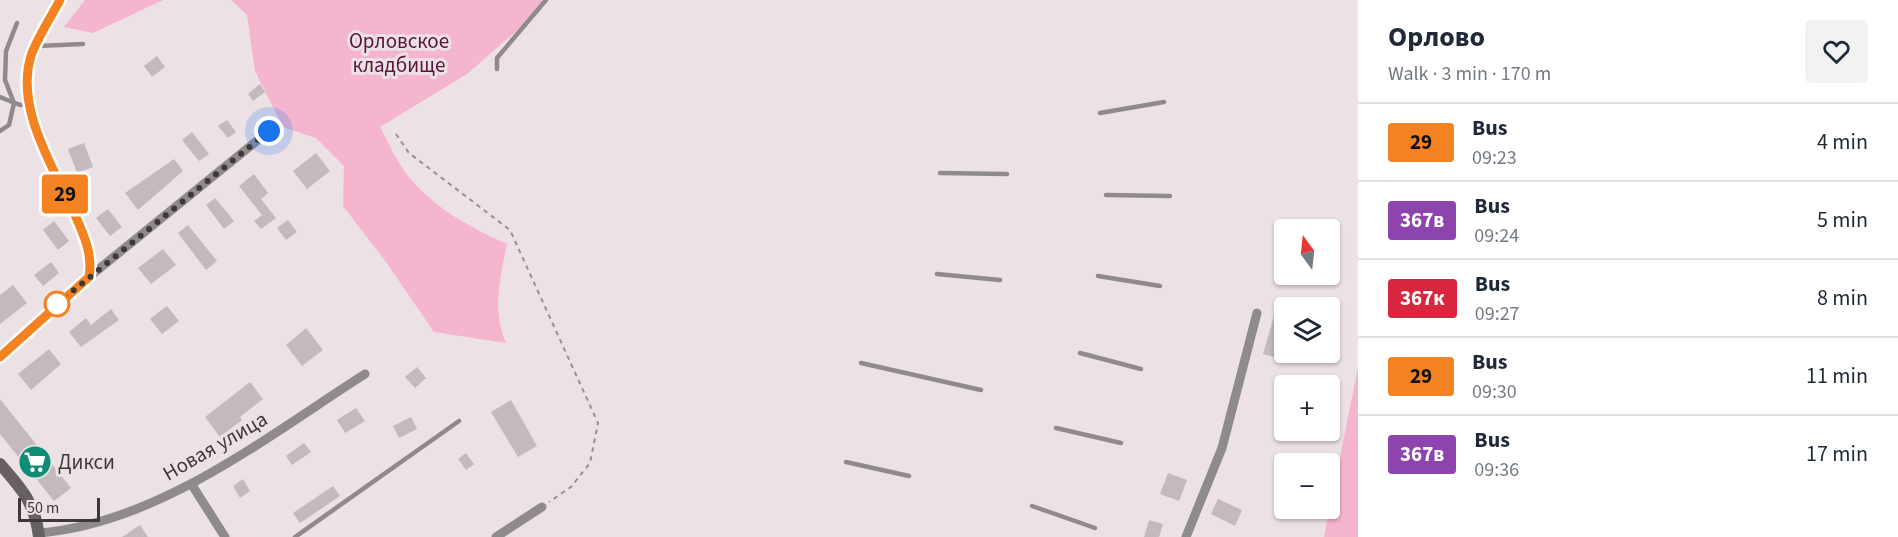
<!DOCTYPE html>
<meta charset="utf-8">
<style>
:root{--surface:#fff;--page:#f2f2f3;--text:#1f2937;--muted:#747a83;--line:#e0e1e3}
body{margin:0;font-family:"Source Sans 3",sans-serif;background:var(--page);color:var(--text);height:100vh;display:flex;flex-direction:column;font-size:22px;white-space:nowrap}
*{box-sizing:border-box;margin:0}
p{font-size:20px;color:var(--muted)}
.icon{flex:none;width:33px;height:33px;fill:none;stroke:currentColor;stroke-width:2;stroke-linecap:round;stroke-linejoin:round}
.map{position:relative;flex:1;overflow:hidden}
.details{display:flex;flex-direction:column;background:var(--surface);width:540px}
.details>*{flex:none}
.badge{padding:0 12px;border-radius:4px;font-size:21px;line-height:39px}
.needle{width:39px;rotate:345deg}
.buttons{position:absolute;left:1274px;top:219px;display:grid;gap:12px}
.buttons a{display:grid;place-items:center;width:66px;height:66px;border-radius:6px;background:var(--surface);box-shadow:0 2px 4px #0004;font-size:30px}
.scale{position:absolute;left:18px;bottom:15px;width:82px;box-sizing:border-box;padding-left:6px;border:3px solid #3d393b;border-top:0;font-size:16px;line-height:21px;white-space:nowrap;color:#3d393b;-webkit-text-stroke:4px #ece1e5;paint-order:stroke}
.you{position:absolute;width:30px;height:30px;margin:-15px;border:4px solid #fff;border-radius:50%;background:#1a73e8;box-shadow:0 0 0 9px #1a73e833}
.map>.badge{position:absolute;translate:-50% -50%;box-shadow:0 0 0 3px #fff}
.round{display:grid;place-items:center;flex:none;width:63px;height:63px;border-radius:6px;background:var(--page)}
.head{display:flex;align-items:center;justify-content:space-between;height:102px;padding:0 30px}
h1{font-size:28px;font-weight:700;line-height:45px}
ul{padding:0;list-style:none}
li{display:flex;align-items:center;gap:18px;height:78px;padding:0 30px;border-top:2px solid var(--line)}
li div{flex:1}
li b{display:block;font-size:22px}
li em{font-style:normal}
li .badge{min-width:66px;font-weight:700;text-align:center}
main{display:flex;flex:1;min-height:0}
.map>svg:first-child{display:block}
.green{fill:#f6b5cf}
.building{fill:#c4babd}
.lines{fill:none;stroke-linecap:round;stroke-linejoin:round}
.path{stroke:#989194;stroke-width:2;stroke-dasharray:4.5 4.5;stroke-linecap:butt}
.lane{stroke:#8f8a8c;stroke-width:4.5}
.street{stroke:#8f8a8c;stroke-width:9}
.secondary{stroke:#666062;stroke-width:12}
.line-casing{stroke:#fff;stroke-width:14}
.line{stroke:#f58220;stroke-width:9}
.walk{stroke:#3d393b;stroke-width:6;stroke-dasharray:0 10.8}
.stop-dot{fill:#fff;stroke:#f58220;stroke-width:3}
.labels{text-anchor:middle;dominant-baseline:central;stroke-width:6;stroke-linejoin:round;paint-order:stroke}
.park-label{font-size:21px;fill:#5d143a;stroke:#ece1e5}
.street-label{font-size:21px;fill:#3d393b;stroke:#ece1e5}
.poi-label{font-size:21px;fill:#3d393b;stroke:#ece1e5;text-anchor:start}
</style>
<main>
<div class="map">
<svg width="1358" height="537" viewBox="0 0 1358 537">
<rect width="100%" height="100%" fill="#ece1e5"/>
<path class="green" d="M85 0H163L93 33 64 27Z
M231 0H543L522 26 467 74 380 127C388 141 395 158 405 172 432 207 467 226 507 244 500 277 492 311 506 343L434 332 386 262 343 206 344 166 316 138 283 127 255 71 247 15Z
M1358 367V537H1324Z"/>
<path class="building" d="M157 56 165 67 152 77 144 66Z
M260 84 265 92 253 101 248 94Z
M227 120 236 132 228 138 218 126Z
M192 132 209 154 199 161 182 140Z
M84 143 93 167 77 173 68 149Z
M316 153 330 171 307 189 293 171Z
M174 159 183 171 138 210 125 193Z
M254 174 268 193 261 199 276 218 261 229 254 221 262 215 239 186Z
M215 198 234 221 224 229 206 205Z
M108 209 122 227 110 236 96 218Z
M288 220 297 232 286 240 277 228Z
M54 221 69 241 58 250 43 230Z
M188 225 217 261 206 270 178 233Z
M163 249 176 265 151 284 138 268Z
M51 262 59 273 43 286 34 275Z
M13 285 27 303 0 324V295Z
M167 306 179 321 162 334 150 319Z
M111 309 119 320 81 347 69 332 86 318 91 325Z
M1274 316 1284 319V347L1281 359 1263 354Z
M306 328 323 350 302 366 286 345Z
M49 349 61 364 31 390 18 374Z
M417 367 426 378 415 388 405 377Z
M250 382 263 399 240 417 242 420 220 437 205 417Z
M0 399 71 488 54 501 0 434Z
M511 400 537 446 518 457 491 412Z
M356 408 365 421 345 433 337 420Z
M411 417 417 429 399 438 393 426Z
M304 443 311 452 292 465 286 456Z
M466 453 474 464 466 470 458 459Z
M1168 473 1187 480 1179 501 1160 494Z
M243 479 250 491 240 498 233 486Z
M333 486 340 496 300 523 293 513Z
M1218 499 1242 510 1235 526 1211 514Z
M1149 520 1163 524 1159 537H1144Z
M140 525 148 537H122Z"/>
<g class="lines">
<path class="path" d="M396 134 409 153 510 230 598 423 590 463 571 487 549 502"/>
<path class="lane" d="M37 46 83 44
M497 69V58L546 0
M0 97 20 105 27 104
M1100 113 1164 102
M0 131 9 125 14 103 5 80 6 51 17 23
M940 173 1007 174
M1106 195 1170 196
M937 274 1000 280
M1098 276 1160 286
M1080 353 1141 369
M861 363 981 390
M1056 428 1121 443
M846 462 909 476
M1032 506 1095 528
M295 537 459 421"/>
<path class="street" d="M89 277 269 131
M192 485 225 537
M39 533C159 523 266 437 365 374
M496 537 542 507
M1186 537 1222 448 1257 313"/>
<path class="secondary" d="M0 357 89 277C93 255 84 235 75 215 54 168 13 106 32 53 39 35 51 17 60 0
M0 464C22 489 35 503 39 537"/>
</g>
<g class="lines">
<defs>
<path id="line" d="M0 357 89 277C93 255 84 235 75 215 54 168 13 106 32 53 39 35 51 17 60 0"/>
</defs>
<use href="#line" class="line-casing"/>
<use href="#line" class="line"/>
<path class="walk" d="M57 304 269 131"/>
</g>
<defs>
<symbol id="supermarket-disc" viewBox="-11 -11 22 22"><circle r="9.5" fill="#0d8e74" stroke="#ece1e5"/><path d="M-6-5.5h2.5l.6 2H6L4.5 2H-2.5L-4.4-4H-6ZM-1.5 3.2a1.3 1.3 0 1 0 .1 0ZM3 3.2a1.3 1.3 0 1 0 .1 0Z" fill="#fff"/></symbol>
</defs>
<g fill-rule="evenodd">
<use href="#supermarket-disc" x="16" y="443" width="38" height="38"/>
</g>
<circle class="stop-dot" cx="57" cy="304" r="12"/>
<g class="labels">
<g class="park-label">
<text x="399" y="41">Орловское<tspan x="399" dy="24">кладбище</tspan></text>
</g>
<g class="street-label">
<text transform="translate(215 446) rotate(-30)">Новая улица</text>
</g>
<g class="poi-label">
<text x="58" y="462">Дикси</text>
</g>
</g>
</svg>
<div class="buttons">
<a><svg class="needle" viewBox="-14 -14 28 28"><path d="M0-13l5 13h-10z" fill="#e53935"/><path d="M0 13l5-13h-10z" fill="#747a83"/></svg></a>
<a><svg class="icon" aria-label="layers" viewBox="0 0 24 24"><path d="M12 4l9 5-9 5-9-5zM3 14l9 5 9-5"/></svg></a>
<a>+</a>
<a>−</a>
</div>
<div class="scale">50 m</div>
<div class="you" style="left:269px;top:131px"></div>
<b class="badge" style="left:65px;top:194px;background:#f58220;color:#111">29</b>
</div>
<section class="details">
<div class="head"><div><h1>Орлово</h1><p>Walk · 3 min · 170 m</p></div><a class="round"><svg class="icon" aria-label="heart" viewBox="0 0 24 24"><path d="M12 20l-8-8c-3-5 5-10 8-4 3-6 11-1 8 4z"/></svg></a></div>
<ul>
<li><span class="badge" style="background:#f58220;color:#111">29</span><div><b>Bus</b><p>09:23</p></div><em>4 min</em></li>
<li><span class="badge" style="background:#8e44ad;color:#fff">367в</span><div><b>Bus</b><p>09:24</p></div><em>5 min</em></li>
<li><span class="badge" style="background:#d7263d;color:#fff">367к</span><div><b>Bus</b><p>09:27</p></div><em>8 min</em></li>
<li><span class="badge" style="background:#f58220;color:#111">29</span><div><b>Bus</b><p>09:30</p></div><em>11 min</em></li>
<li><span class="badge" style="background:#8e44ad;color:#fff">367в</span><div><b>Bus</b><p>09:36</p></div><em>17 min</em></li>
</ul>
</section>
</main>
